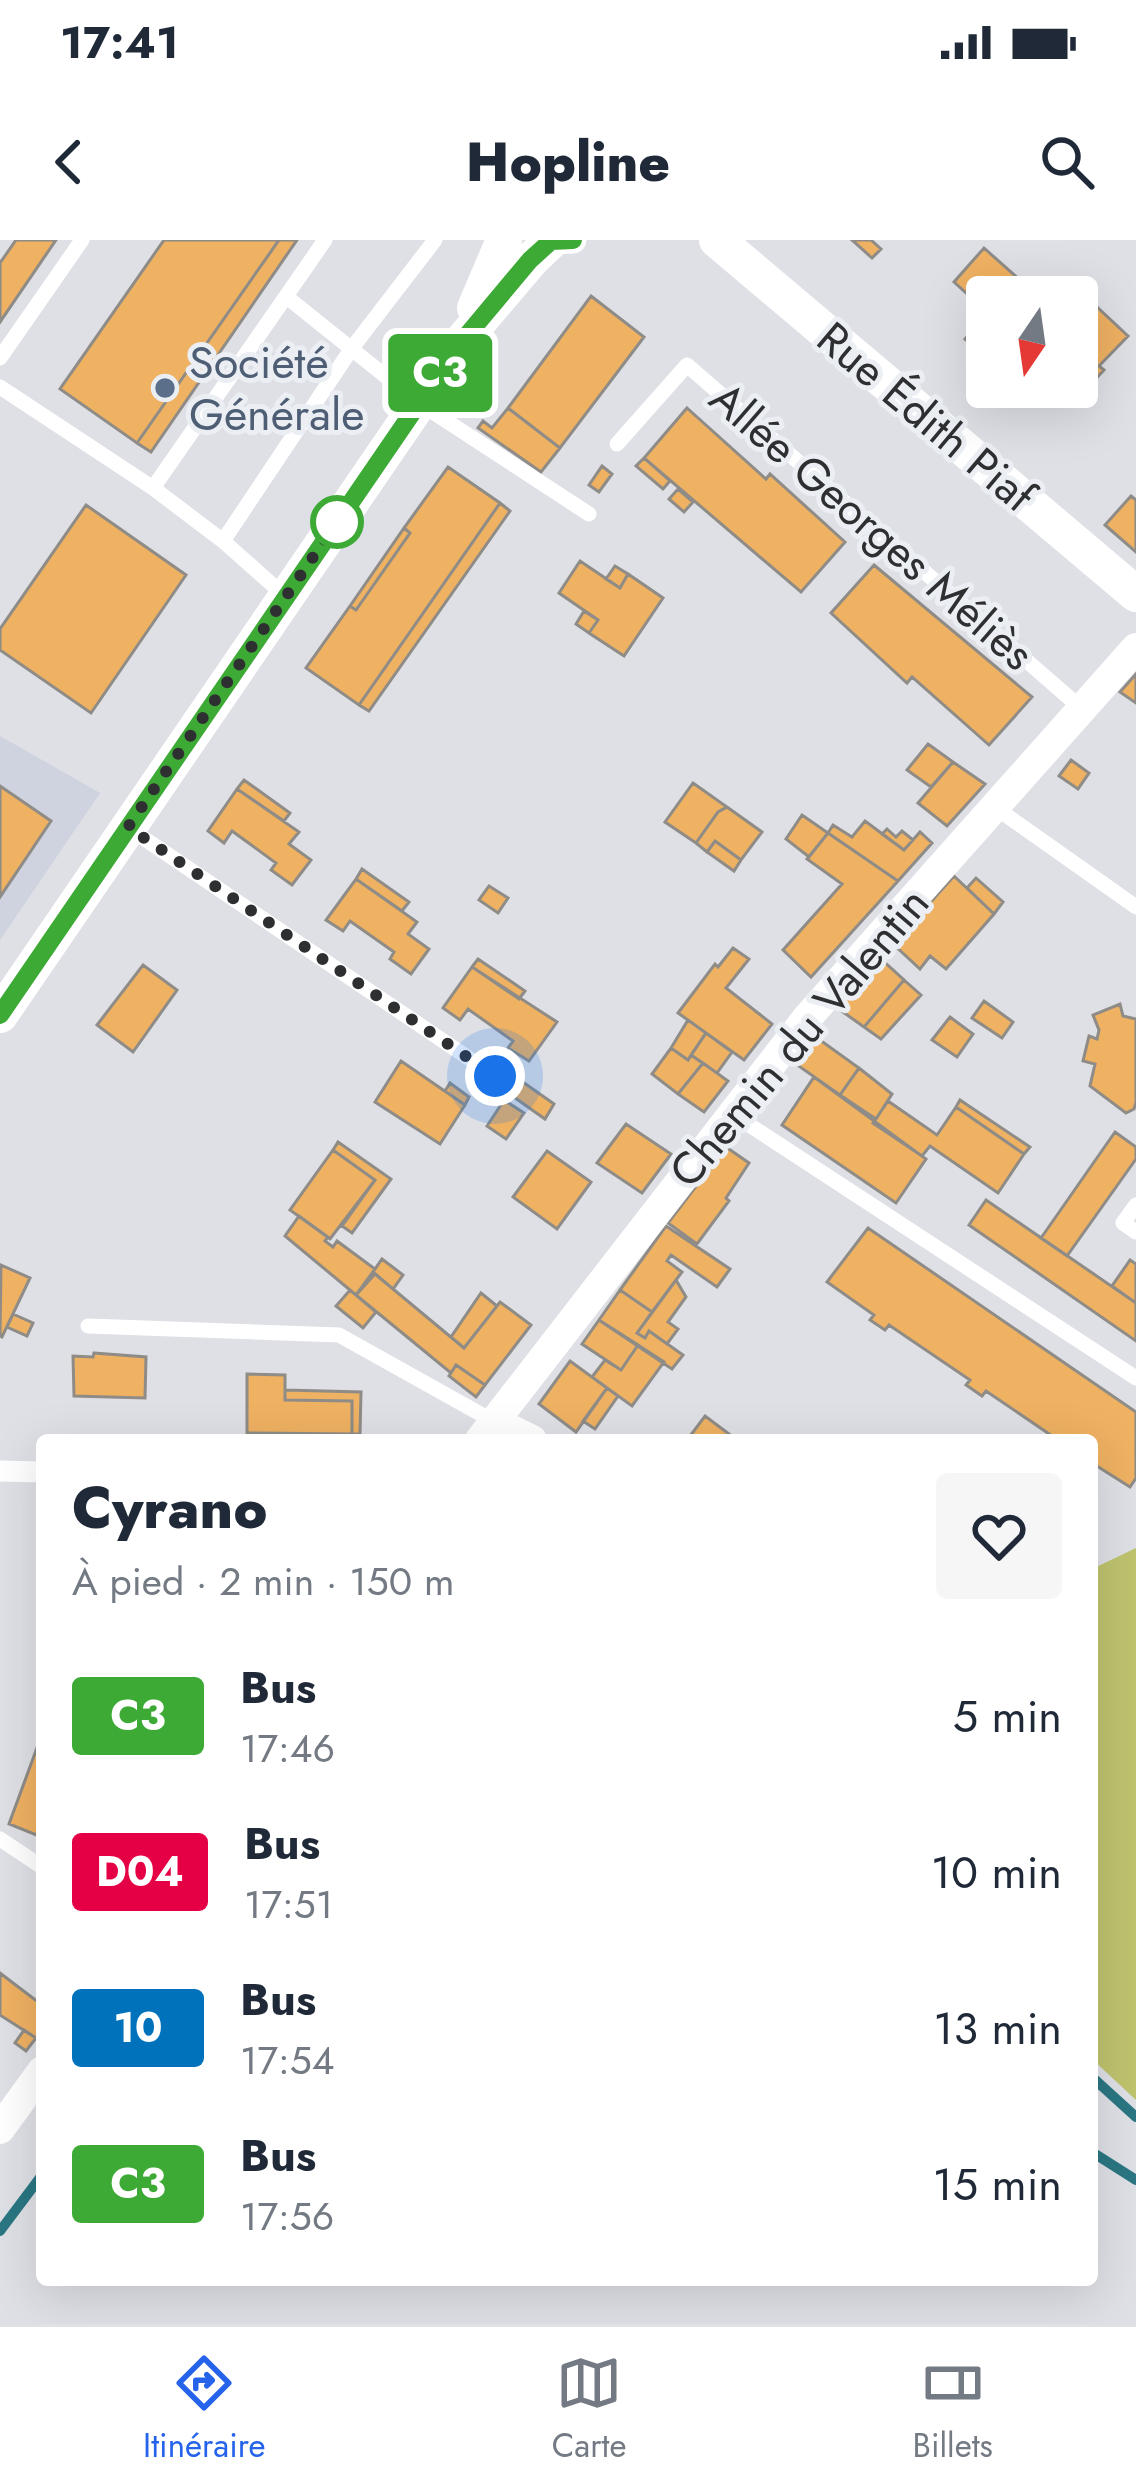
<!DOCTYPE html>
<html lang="fr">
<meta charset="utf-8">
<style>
:root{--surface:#fff;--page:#f6f6f7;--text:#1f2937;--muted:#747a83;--line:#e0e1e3;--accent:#2563eb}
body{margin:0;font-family:Jost,sans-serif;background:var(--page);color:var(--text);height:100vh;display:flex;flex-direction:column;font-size:45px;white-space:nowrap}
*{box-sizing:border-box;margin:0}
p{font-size:39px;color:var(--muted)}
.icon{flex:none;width:66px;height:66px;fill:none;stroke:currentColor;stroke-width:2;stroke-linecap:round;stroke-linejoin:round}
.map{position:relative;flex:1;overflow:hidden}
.drawer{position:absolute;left:36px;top:1194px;width:1062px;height:852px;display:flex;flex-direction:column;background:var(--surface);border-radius:12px;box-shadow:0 12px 48px #0002}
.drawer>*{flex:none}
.badge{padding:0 24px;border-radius:9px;font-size:42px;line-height:78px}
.needle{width:78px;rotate:193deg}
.fabs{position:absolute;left:966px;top:36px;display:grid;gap:24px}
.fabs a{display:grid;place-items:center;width:132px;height:132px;border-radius:12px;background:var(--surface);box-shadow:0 12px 48px #0002;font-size:60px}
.you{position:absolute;width:60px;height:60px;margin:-30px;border:9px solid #fff;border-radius:50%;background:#1a73e8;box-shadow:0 0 0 18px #1a73e833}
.map>.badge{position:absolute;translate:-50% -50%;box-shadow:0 0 0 6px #fff}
.round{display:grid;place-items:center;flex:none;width:126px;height:126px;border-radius:12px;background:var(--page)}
.overview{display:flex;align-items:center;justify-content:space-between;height:204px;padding:0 36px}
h1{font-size:57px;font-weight:800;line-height:90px}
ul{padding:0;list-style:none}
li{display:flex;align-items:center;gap:36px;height:156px;padding:0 36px}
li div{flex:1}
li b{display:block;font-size:45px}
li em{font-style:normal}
li .badge{min-width:132px;font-weight:700;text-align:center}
.status{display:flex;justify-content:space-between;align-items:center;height:84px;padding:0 60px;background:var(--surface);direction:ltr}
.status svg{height:33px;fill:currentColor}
header{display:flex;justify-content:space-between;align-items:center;height:156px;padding:0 36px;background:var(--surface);font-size:54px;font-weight:800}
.menu{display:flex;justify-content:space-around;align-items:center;height:168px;border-top:3px solid var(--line);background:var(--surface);font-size:33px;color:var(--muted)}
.menu a{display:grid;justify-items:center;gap:6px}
.menu .selected{color:var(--accent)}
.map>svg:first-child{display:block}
.built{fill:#ced3df}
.green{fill:#bec36e}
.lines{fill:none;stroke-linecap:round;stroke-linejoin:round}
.stream{stroke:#2a7682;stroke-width:10}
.building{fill:#efb162;stroke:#8f8c87;stroke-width:3}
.service{stroke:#fff;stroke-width:15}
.pedestrian{stroke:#fff;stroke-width:21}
.minor{stroke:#fff;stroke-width:30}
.tertiary{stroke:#fff;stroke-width:36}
.line-casing{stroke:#fff;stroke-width:27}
.line{stroke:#3daa36;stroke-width:18}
.walk{stroke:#2e2f31;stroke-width:12;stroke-dasharray:0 21.6}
.service-dot{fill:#5c6f8a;stroke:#ebeef3;stroke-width:4.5}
.stop-dot{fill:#fff;stroke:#3daa36;stroke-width:6}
.labels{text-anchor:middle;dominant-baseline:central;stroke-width:10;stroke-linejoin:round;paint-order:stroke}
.service-label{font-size:45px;fill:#4e5e75;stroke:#ebeef3;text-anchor:start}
.street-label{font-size:45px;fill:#2e2f31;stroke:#ebeef3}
</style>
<div class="status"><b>17:41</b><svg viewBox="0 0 49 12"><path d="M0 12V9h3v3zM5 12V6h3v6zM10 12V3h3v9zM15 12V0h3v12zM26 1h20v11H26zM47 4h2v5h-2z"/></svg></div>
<header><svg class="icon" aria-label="back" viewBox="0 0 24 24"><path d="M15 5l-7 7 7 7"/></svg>Hopline<svg class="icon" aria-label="search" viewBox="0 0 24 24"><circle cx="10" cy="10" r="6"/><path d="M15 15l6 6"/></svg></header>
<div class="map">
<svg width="1136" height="2084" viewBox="0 0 1136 2084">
<rect width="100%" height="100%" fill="#dee0e6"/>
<path class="built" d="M0 496 100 553 0 700Z"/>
<path class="green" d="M1136 1308V1860L1092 1819V1329Z"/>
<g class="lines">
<path class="stream" d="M1092 1837 1136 1877
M1092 1912 1136 1940
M0 1991 42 1935"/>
</g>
<path class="building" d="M16 0H56L0 82V23Z
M164 0H279L137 203 60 149Z
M279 0H297L151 212 137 203Z
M852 0H871L881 9 872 18Z
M984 8 1039 57H987V72L954 42Z
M591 56 644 97 560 208 508 168Z
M1096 66 1128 96 1099 126 1104 130 1080 156 1076 153 1065 164 1047 147H1077V87Z
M976 86 987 96V118L965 99Z
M508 168 560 208 541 232 478 188 483 181 492 188Z
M687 168 766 239 770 234 845 302 801 352 644 218Z
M644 218 670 241 663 249 636 226Z
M602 226 612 234 599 252 589 245Z
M448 227 500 263 359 465 306 428 350 366 356 370 410 293 404 288Z
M678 249 693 262 684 272 669 259Z
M1131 256 1136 260V312L1105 285Z
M500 263 510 271 369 471 359 465Z
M86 265 186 335 91 473 0 410V389Z
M404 288 410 293 356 370 350 366Z
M580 321 620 348 628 334 663 358 624 416 589 393 598 380 559 353Z
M874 325 1032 457 989 505 912 437 907 443 831 373Z
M615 326 628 334 620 348 606 339Z
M584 371 598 380 589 393 576 384Z
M1136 434V463L1120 452Z
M928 504 953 522 931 547 907 530Z
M1071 520 1089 533 1078 549 1059 536Z
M953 522 985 544 947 586 918 563Z
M244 540 290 573 284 581 237 549Z
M693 543 727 567 718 572 696 603 665 582Z
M0 546 51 581 0 657Z
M237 549 299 592 289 604 311 620 292 645 271 630 276 623 232 591 224 603 208 591Z
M727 567 762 592 741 620 715 601 707 612 696 603 718 572Z
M802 575 828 593 809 617 786 599Z
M865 581 904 610 920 592 932 603 898 641 828 593 833 585 852 597Z
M887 589 896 597 902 591 913 600 904 610 882 594Z
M828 593 898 641 811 737 783 710 842 644 807 619Z
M715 601 741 620 734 631 707 612Z
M362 629 409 662 402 671 356 639Z
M954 636 994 674 946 729 930 716 920 729 893 704Z
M976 638 1003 662 994 674 967 648Z
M356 639 417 682 408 694 429 709 411 734 390 719 394 712 350 681 343 691 326 680Z
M489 646 508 658 498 673 479 660Z
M733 708 749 719 726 748 772 784 744 820 678 773 715 724 718 727Z
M880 718 904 740 864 787 836 767Z
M478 719 525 751 519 759 472 727Z
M143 725 177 750 133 812 97 785Z
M472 727 557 782 529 821 508 808 513 801 468 769 460 780 443 768Z
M904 740 921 755 881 799 864 787Z
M984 761 1013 782 1002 798 972 778Z
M1120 764 1123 776 1136 779V862L1134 869 1126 873 1090 846 1095 824 1083 821 1089 796 1097 799 1099 790 1093 775Z
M950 777 973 794 957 817 932 800Z
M688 780 706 793 688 820 671 808Z
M706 793 732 812 717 833 691 815Z
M813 795 859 828 840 855 793 822Z
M671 808 688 820 691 815 703 823 678 854 652 834Z
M401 821 465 865 440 904 375 862Z
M703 823 728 841 704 872 678 854Z
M859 828 892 854 876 879 840 855Z
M814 837 926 919 896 963 782 885Z
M520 840 554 864 545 879 511 855Z
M450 843 469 857 465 865 445 851Z
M504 860 524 873 506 899 487 886Z
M960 860 1030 907 1024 914 956 867Z
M888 861 937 895 956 867 1024 914 998 953 930 906 922 916 873 883Z
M626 884 671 914 642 953 597 923Z
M1115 892 1136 907V919L1067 1016 1041 998Z
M338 902 391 939 352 993 342 986 375 940 333 910Z
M726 907 749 923 726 958 729 961 697 1004 668 983Z
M333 910 375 940 330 999 290 970Z
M547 911 591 942 557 989 513 957Z
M986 960 1136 1063V1101L969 985Z
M299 976 328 997 325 1001 333 1007 337 1001 375 1029 356 1055 285 996Z
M666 986 730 1029 717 1047 671 1015 667 1021 682 1032 652 1072 620 1050Z
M868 988 1136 1172V1238L1130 1247 1092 1223V1200H1058L986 1151 982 1156 966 1145 970 1140 889 1085 885 1090 870 1080 874 1075 827 1042Z
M382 1019 403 1035 393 1049 373 1032Z
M1130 1020 1136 1024V1063L1112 1046Z
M1 1025 30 1038 2 1097 0 1096Z
M375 1034 464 1108 500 1062 531 1085 485 1145 456 1125 451 1133 356 1055Z
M676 1040 686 1057 668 1082 678 1089 667 1104 649 1091 645 1098 637 1093Z
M350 1050 376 1072 363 1088 336 1066Z
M620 1050 652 1072 637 1093 645 1098 649 1091 683 1115 672 1129 599 1080Z
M481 1053 497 1066 464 1108 451 1097Z
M13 1074 33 1083 27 1096 7 1087Z
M599 1080 638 1105 621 1130 582 1104Z
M638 1105 664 1122 632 1166 592 1137 605 1120 621 1130Z
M94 1113 146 1117 145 1158 74 1156 73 1116 93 1117Z
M570 1121 607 1148 576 1192 539 1164Z
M456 1125 485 1145 476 1157 449 1136Z
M247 1134 285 1135V1160L352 1161V1194L247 1193Z
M607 1148 618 1156 595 1189 583 1181Z
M285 1150 361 1152 360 1194H352V1161L285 1160Z
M705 1176 737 1200H687Z
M38 1505 42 1506 39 1596 9 1584Z
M0 1733 42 1765V1790L36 1798 0 1775Z
M24 1790 36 1798 26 1811 15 1803Z"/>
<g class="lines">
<path class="service" d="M288 58 419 163 589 274
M0 118 82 0
M0 147 153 248 223 301 286 357
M617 204 687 125 1082 469
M153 248 325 0
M223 301 352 108 435 0
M996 568 1136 667
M130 589 495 836
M731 873 1136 1138
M1136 965 1123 983 1136 992
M88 1086 339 1095 493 1181
M0 1599 42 1627"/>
<path class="pedestrian" d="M0 1231 42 1232"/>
<path class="minor" d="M493 1181 532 1200
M480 1200 807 778 1136 408
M0 1889 42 1831"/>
<path class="tertiary" d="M717 0 1136 354
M475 68 504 0
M0 775 458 106 531 20 551 1"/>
</g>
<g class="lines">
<defs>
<path id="line" d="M0 775 458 106 530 20 551 1 573 0"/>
</defs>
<use href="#line" class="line-casing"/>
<use href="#line" class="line"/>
<path class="walk" d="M337 282 128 587 495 836"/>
</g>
<circle class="service-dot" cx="165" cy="148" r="12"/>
<circle class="stop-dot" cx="337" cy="282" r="24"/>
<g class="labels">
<g class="service-label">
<text x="189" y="122">Société<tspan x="189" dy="52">Générale</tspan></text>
</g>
<g class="street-label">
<text transform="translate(926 177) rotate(40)">Rue Édith Piaf</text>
<text transform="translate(872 286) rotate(41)">Allée Georges Méliès</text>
<text transform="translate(799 797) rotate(-50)">Chemin du Valentin</text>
</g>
</g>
</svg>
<div class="fabs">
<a><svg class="needle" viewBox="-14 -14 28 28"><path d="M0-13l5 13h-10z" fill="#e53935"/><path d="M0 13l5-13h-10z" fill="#747a83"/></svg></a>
</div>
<div class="you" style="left:495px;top:836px"></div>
<b class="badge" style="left:440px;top:133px;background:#3daa36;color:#fff">C3</b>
<section class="drawer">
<div class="overview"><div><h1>Cyrano</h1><p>À pied · 2 min · 150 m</p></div><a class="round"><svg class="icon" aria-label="heart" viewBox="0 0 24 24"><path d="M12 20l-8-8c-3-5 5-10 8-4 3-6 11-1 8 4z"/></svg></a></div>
<ul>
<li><span class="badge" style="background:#3daa36;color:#fff">C3</span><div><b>Bus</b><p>17:46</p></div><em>5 min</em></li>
<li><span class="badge" style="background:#e50046;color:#fff">D04</span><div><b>Bus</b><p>17:51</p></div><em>10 min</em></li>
<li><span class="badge" style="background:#0072bc;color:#fff">10</span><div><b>Bus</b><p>17:54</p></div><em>13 min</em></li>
<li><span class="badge" style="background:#3daa36;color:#fff">C3</span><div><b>Bus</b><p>17:56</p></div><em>15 min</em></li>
</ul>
</section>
</div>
<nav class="menu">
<a class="selected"><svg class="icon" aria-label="directions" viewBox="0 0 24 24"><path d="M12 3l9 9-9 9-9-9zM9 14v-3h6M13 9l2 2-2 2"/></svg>Itinéraire</a>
<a><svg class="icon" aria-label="map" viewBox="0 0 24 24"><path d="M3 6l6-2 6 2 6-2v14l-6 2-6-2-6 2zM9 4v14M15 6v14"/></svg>Carte</a>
<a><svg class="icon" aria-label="tickets" viewBox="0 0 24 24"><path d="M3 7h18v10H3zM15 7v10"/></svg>Billets</a>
</nav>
